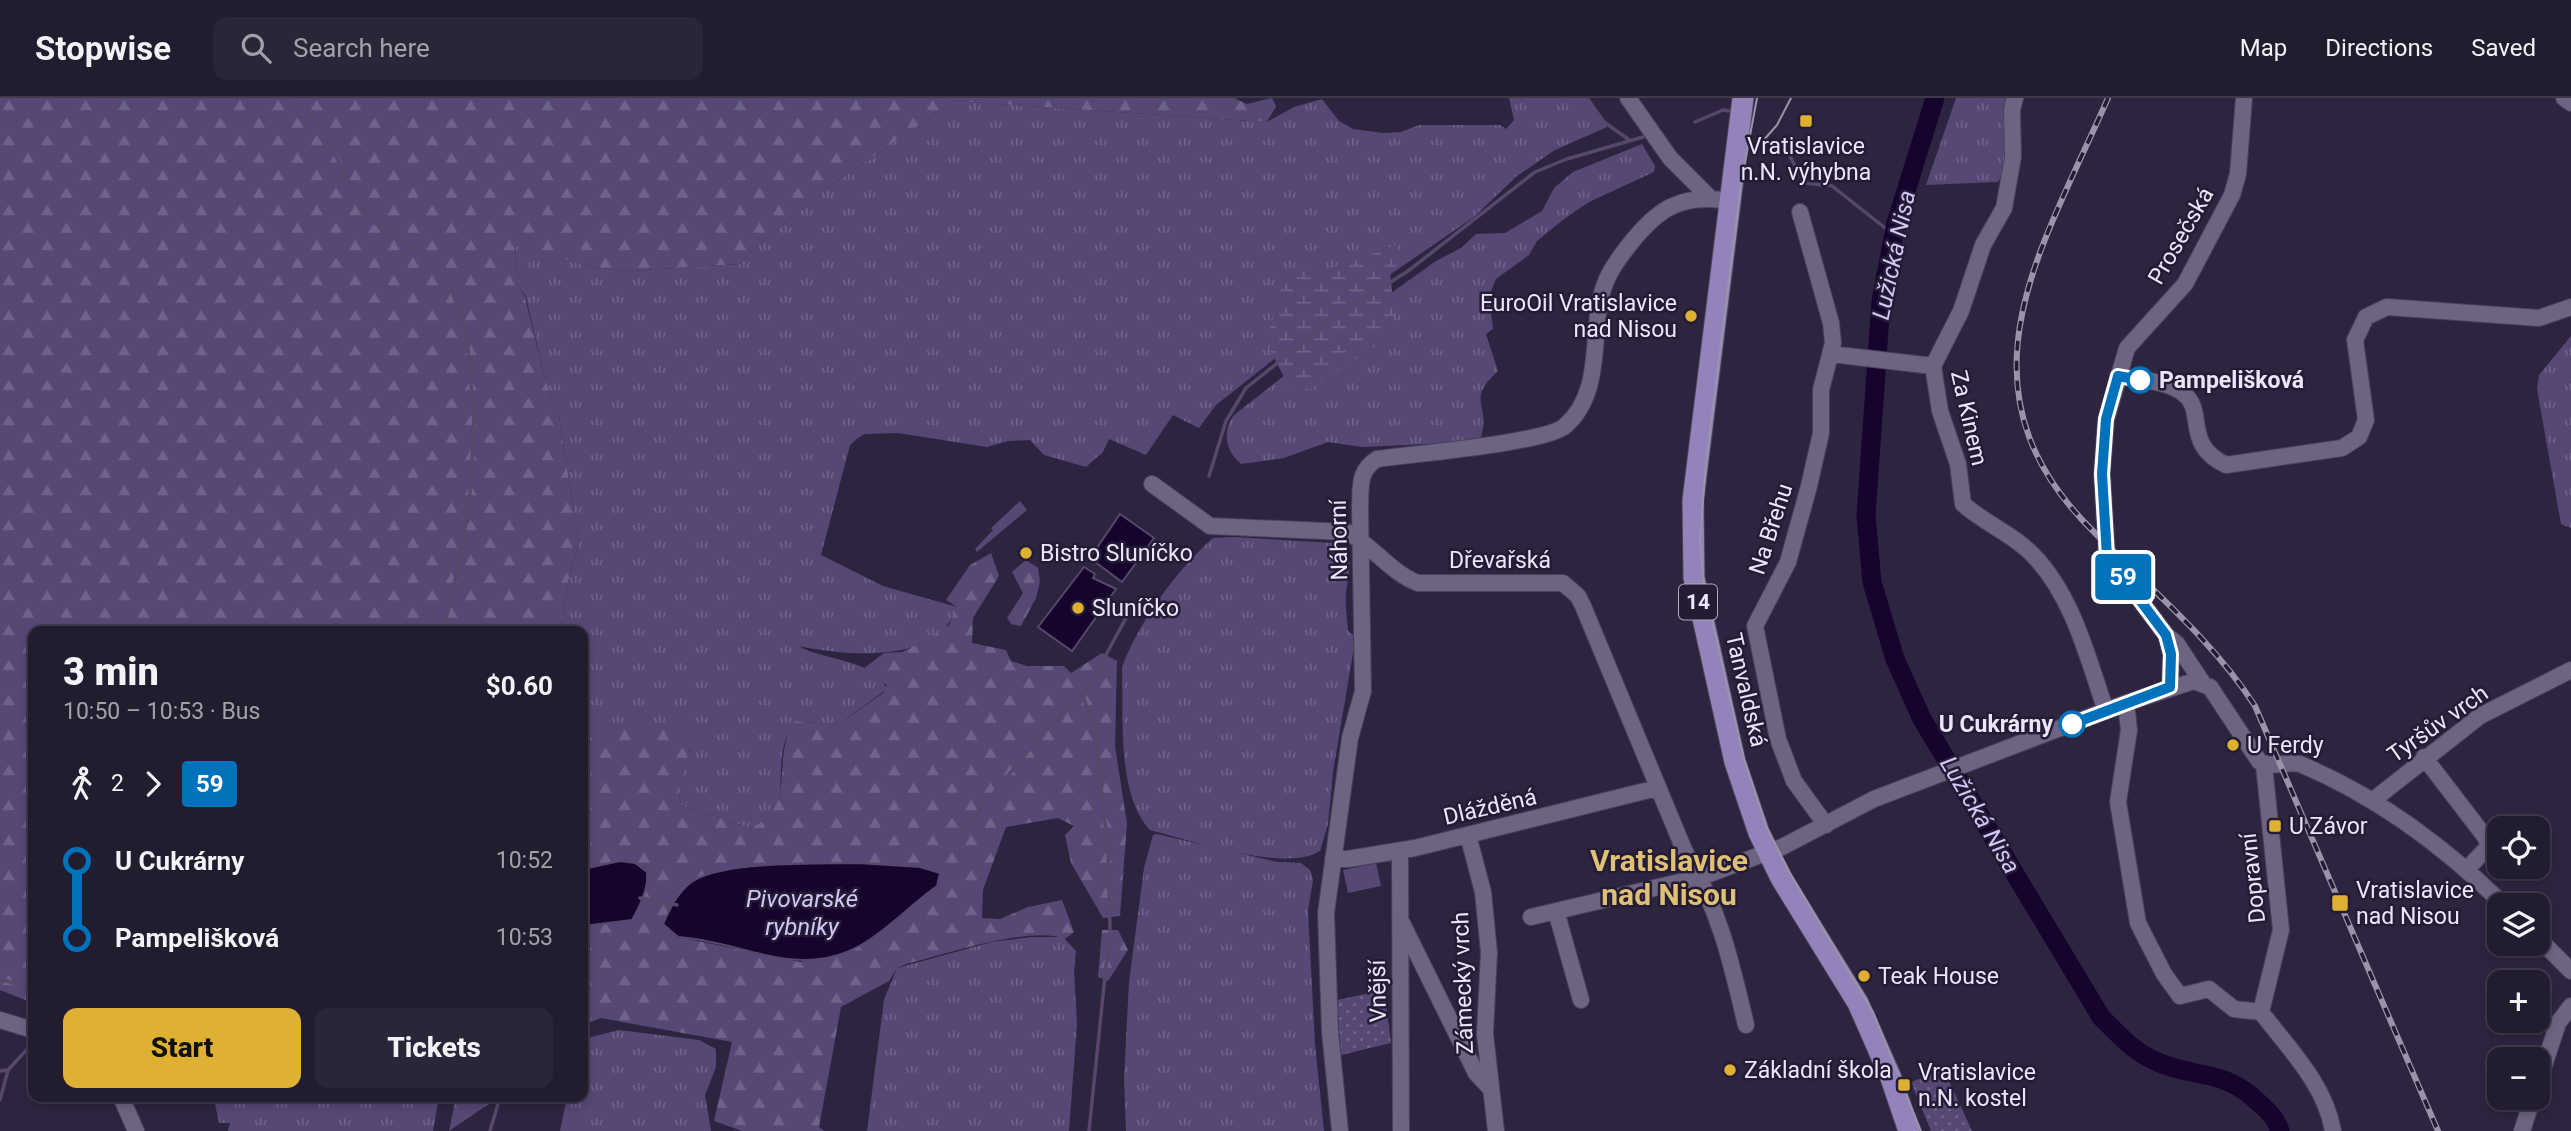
<!DOCTYPE html>
<meta charset="utf-8">
<style>
:root{--surface:#221c2f;--page:#2a2537;--text:#f1f3f6;--muted:#a2a1aa;--line:#3f3a4b;--accent:#deb133}
body{margin:0;font-family:Roboto,sans-serif;background:var(--page);color:var(--text);height:100vh;display:flex;flex-direction:column;font-size:26px;white-space:nowrap}
*{box-sizing:border-box;margin:0}
p{font-size:23px;color:var(--muted)}
.icon{flex:none;width:38px;height:38px;fill:none;stroke:currentColor;stroke-width:2;stroke-linecap:round;stroke-linejoin:round}
.map{position:relative;flex:1;overflow:hidden}
.panel{position:absolute;left:28px;top:528px;width:560px;height:476px;display:flex;flex-direction:column;background:var(--surface);border-radius:14px;box-shadow:0 4px 10px #0003,0 0 0 2px var(--line)}
.panel>*{flex:none}
.badge{padding:0 14px;border-radius:5px;font-size:24px;line-height:46px}
.tools{position:absolute;left:2487px;top:718px;display:grid;gap:14px}
.tools a{display:grid;place-items:center;width:63px;height:63px;border-radius:14px;background:var(--surface);box-shadow:0 4px 10px #0003,0 0 0 2px var(--line);font-size:35px}
.map>.badge{position:absolute;translate:-50% -50%;box-shadow:0 0 0 4px #fff}
.legs{display:flex;align-items:center;gap:10px;height:77px;padding:0 35px;font-size:23px}
.legs p{margin-inline-start:auto}
.summary{display:flex;align-items:center;justify-content:space-between;height:119px;padding:0 35px}
h1{font-size:38px;font-weight:800;line-height:52px}
.primary-button{display:flex;gap:14px;margin-top:auto;padding:14px 35px}
.primary-button a{flex:1;height:80px;border-radius:14px;background:var(--accent);color:#111;font-size:28px;font-weight:800;line-height:80px;text-align:center}
.primary-button a+a{background:var(--page);color:var(--text)}
ul{padding:0 35px;list-style:none}
li{display:flex;align-items:center;gap:24px;height:77px;font-size:26px}
li i{display:grid;place-items:center;width:10px;height:100%;margin:0 9px;background:currentColor}
li i::after{content:'';width:18px;height:18px;margin:-9px;border:5px solid;border-radius:50%;background:var(--surface)}
li p{margin-inline-start:auto}
li:first-child i{background:linear-gradient(#0000 50%,currentColor 0)}
li:last-child i{background:linear-gradient(currentColor 50%,#0000 0)}
header{display:flex;align-items:center;gap:42px;box-sizing:border-box;height:98px;padding:0 35px;background:var(--surface);border-bottom:2px solid var(--line)}
header strong{font-size:33px}
nav{display:flex;gap:38px;margin-inline-start:auto;font-size:24px}
.search{width:490px;height:63px;background:var(--page);display:flex;align-items:center;gap:18px;box-sizing:border-box;padding:0 24px;border-radius:14px;color:var(--muted);font-size:26px}
.map>svg:first-child{display:block}
.grass{fill:url(#grass-tufts)}
.forest{fill:url(#forest-firs);fill-rule:evenodd}
.wetland{fill:url(#wetland-marsh)}
.park{fill:url(#park-dots)}
.pitch{fill:#564775}
.water{fill:#16032e;stroke:#56476b;stroke-width:2}
.lines{fill:none;stroke-linecap:round;stroke-linejoin:round}
.stream{stroke:#56476b;stroke-width:3.5}
.river{stroke:#16032e;stroke-width:19}
.minor-casing{stroke:#494158;stroke-width:18}
.major-casing{stroke:#494158;stroke-width:23}
.minor{stroke:#6d6482;stroke-width:16}
.major{stroke:#9483bb;stroke-width:21}
.tram{stroke:#9994a9;stroke-width:2}
.rail-casing{stroke:#9994a9;stroke-width:6}
.rail{stroke:#241b35;stroke-width:3.5;stroke-dasharray:10;stroke-linecap:butt}
.line-1-casing{stroke:#fff;stroke-width:16}
.line-1{stroke:#0072bc;stroke-width:10}
.poi-dot{fill:#deb133;stroke:#241b35;stroke-width:2.5}
.stop-1-dot{fill:#fff;stroke:#0072bc;stroke-width:3.5}
.labels{text-anchor:middle;dominant-baseline:central;stroke-width:5;stroke-linejoin:round;paint-order:stroke}
.shield{fill:#241b35;stroke:#afa9be;stroke-width:2}
.shield-label{font-size:21px;font-weight:bold;fill:#eae6f8}
.poi-label{font-size:23px;fill:#eae6f8;stroke:#241b35;text-anchor:start}
.street-label{font-size:23px;fill:#eae6f8;stroke:#241b35}
.stop-label{font-size:23px;font-weight:bold;fill:#eae6f8;stroke:#241b35;text-anchor:start}
.water-label{font-size:24px;font-style:italic;fill:#d3c5f5;stroke:#241b35}
.district-label{font-size:30px;font-weight:bold;fill:#dfc076;stroke:#241b35}
</style>
<header>
<strong>Stopwise</strong>
<div class="search"><svg class="icon" aria-label="search" viewBox="0 0 24 24"><circle cx="10" cy="10" r="6"/><path d="M15 15l6 6"/></svg>Search here</div>
<nav><a>Map</a><a>Directions</a><a>Saved</a></nav>
</header>
<div class="map">
<svg width="2571" height="1033" viewBox="0 0 2571 1033">
<defs>
<pattern id="grass-tufts" width="24" height="20" patternUnits="userSpaceOnUse" patternTransform="scale(1.75)"><rect width="24" height="20" fill="#564775"/><path d="M3 7l-1-3M5 7V3M7 7l1-3M15 17l-1-3M17 17v-4M19 17l1-3" fill="none" stroke="#6e6289"/></pattern>
<pattern id="forest-firs" width="22" height="20" patternUnits="userSpaceOnUse" patternTransform="scale(1.75)"><rect width="22" height="20" fill="#564775"/><path d="M5 1l3.5 6h-7zM16 11l3.5 6h-7z" fill="#6e6289"/></pattern>
<pattern id="wetland-marsh" width="20" height="14" patternUnits="userSpaceOnUse" patternTransform="scale(1.75)"><rect width="20" height="14" fill="#564775"/><path d="M1 5h8M5 5V1M11 12h8M15 12V8" fill="none" stroke="#6e6289"/></pattern>
<pattern id="park-dots" width="8" height="8" patternUnits="userSpaceOnUse" patternTransform="scale(1.75)"><rect width="8" height="8" fill="#564775"/><path d="M2 2h.1M6 6h.1" fill="none" stroke="#6e6289" stroke-width="1.8" stroke-linecap="round"/></pattern>
</defs>
<rect width="100%" height="100%" fill="#2d253f"/>
<path class="grass" d="M1509 0H1586L1607 29 1555 52 1517 78 1474 119 1321 224 1216 307 1199 330 1173 317 1146 357 1109 341 1103 354 1086 369 1044 357 1030 342 1008 343 987 349 898 335 865 336 858 340 850 347 821 457 883 488 957 509C938 567 846 558 799 548 823 563 876 561 887 591L838 627 795 623C792 629 788 636 785 643 774 680 794 712 750 730L681 707C677 686 680 670 690 652L583 625V534H560L569 479 579 445 559 319 545 281 526 199 518 188 515 147 594 169 628 173 740 166 749 155 830 88 954 3 1267 24 1294 9 1322 1 1339 23 1353 31 1383 35 1401 34 1419 27H1500L1506 31 1514 22Z
M1956 0H2011L2006 75 1997 84 1926 87Z
M1642 46 1655 68 1654 74 1589 104 1564 121 1537 143 1529 157 1496 181 1489 198 1493 231 1486 236 1498 273C1465 303 1491 305 1481 339L1472 344 1362 349 1328 344 1284 360 1241 366C1225 352 1222 333 1234 317L1377 205 1436 163 1461 150 1476 136 1505 135 1542 113 1554 90 1573 74Z
M2571 238V430L2561 426 2537 291 2539 277Z
M1233 439 1333 445C1354 451 1350 471 1347 487 1344 501 1347 519 1348 533L1353 537 1354 549 1333 674 1328 726 1320 753C1285 775 1190 742 1150 732 1116 696 1124 617 1122 569 1140 522 1176 473 1213 440Z
M1157 736 1277 764 1301 765 1310 772 1313 782 1308 813 1315 946 1324 1033H1126L1124 981 1129 884 1144 770 1153 737Z
M1031 839H1063L1076 853 1074 873 1077 926 1069 1033H867L884 902 897 870 992 844Z
M619 932 699 942 716 951V969L705 997 711 1033H560L567 999H583V941Z
M258 999H280L279 1003 287 1006 290 999H439L433 1033H228L230 1025H219L215 1006Z"/>
<path class="forest" d="M0 0H1234L1247 6 1272 0 1276 8 1267 24 954 3 830 88 749 155 740 166 628 173 594 169 515 148 518 188 525 199 545 281 559 319 579 445 569 479 560 534H33V905L0 892Z
M991 455 999 478 973 520 972 545 1006 552 1011 563 1027 568H1064L1071 575 1102 555 1117 563 1115 648 1127 726 1120 818 1103 820 1071 765 1065 737 1074 728 1058 720 1006 729 983 792 982 820 1000 821 1028 809 1062 802 1074 834 1065 841C1030 827 944 857 906 866L897 870 889 883 841 909 819 1029 824 1033H742L714 1023 732 944 601 920 583 927V828C606 823 635 828 642 799L620 763 583 771V625L673 628 694 634C689 661 675 679 681 707L750 730C800 709 769 660 795 623L838 627 883 595 887 587 864 570 884 555 902 554 921 545 949 527 957 509 946 502 970 467ZM937 788 862 847 800 864 678 839Z
M1026 462 1038 470 1040 483 1036 500 1021 528 1011 526 1007 520 1023 495 1012 474Z
M1102 832H1118L1128 852 1108 883 1098 879Z
M456 999H499L449 1033Z"/>
<path class="wetland" d="M1396 147 1404 162 1390 173 1394 219 1387 235 1377 247 1311 291 1289 289 1266 244 1285 177C1306 169 1328 173 1349 165 1365 160 1380 152 1396 147Z"/>
<path class="park" d="M1384 892 1391 945 1341 957 1337 902Z
M1944 972 1972 1033H1931L1911 984Z"/>
<path class="pitch" d="M1020 403 1027 412 977 454 975 451 993 432 991 430Z
M1376 765 1381 788 1348 795 1343 772Z"/>
<path class="water" d="M1120 416 1154 440 1122 484 1090 460Z
M1084 469 1095 476 1093 480 1116 491 1072 553 1038 529Z
M620 763 635 765 647 774C649 790 640 808 632 822L583 828V771Z
M858 765 920 769 940 775 937 788C911 806 888 832 861 847 797 883 743 843 678 839L663 826C670 811 676 797 689 786 718 762 819 766 858 765Z"/>
<g class="lines">
<path class="stream" d="M295 0 318 24 367 118 383 132 413 148 437 172 451 191 466 230 474 319 471 387 463 447 443 534
M1587 0 1604 24 1628 41
M1695 24 1723 12 1731 13
M1781 43 1805 85 1832 88 1894 137
M1209 378 1226 323 1246 290 1334 220 1408 173 1535 74 1567 61 1643 39
M1083 599 1094 627 1108 751 1110 830 1089 1033
M957 739 1054 622 1083 599 1132 509
M640 800 677 807
M0 881 33 891
M0 973 8 972 33 945
M0 1002 8 972
M490 1033 500 999"/>
<path class="river" d="M1935 0 1896 125 1881 203 1866 418 1872 484 1895 561 1922 621 2101 919C2118 936 2133 953 2155 963 2194 981 2223 970 2258 1004 2268 1013 2276 1020 2280 1033"/>
<defs>
<path id="minor" d="M1628 0 1670 60 1709 99
M2015 0 2012 12 2013 59 2004 110 1983 147 1961 213 1933 268 1940 313 1958 366 1963 406C1984 425 2013 436 2033 457 2073 498 2088 561 2106 613
M2564 0 2571 5
M1800 114 1831 225 1833 245 1821 292V335L1809 388 1788 464 1755 528 1778 641 1794 683 1826 727
M1831 256 1933 268
M2118 278C2138 282 2165 282 2183 295 2207 313 2182 346 2226 367L2342 350 2359 339 2366 322 2355 242 2366 219 2387 209 2539 220 2571 209
M1152 386 1210 428 1347 434C1373 448 1391 475 1418 485H1563L1578 498 1583 508 1685 754C1719 810 1731 863 1746 927
M2166 537 2171 556 2170 589
M2202 584 2177 546 2166 537 2107 458 2102 376 2106 322 2127 250 2185 186 2232 97 2238 76 2244 0
M2126 605 2129 632 2118 704 2138 825 2164 876 2180 898 2209 891 2234 911 2261 914
M2424 659 2486 740 2488 749 2466 772
M2372 703 2480 618 2571 572
M1468 737 1483 794 1489 854 1485 936 1496 1033
M1400 753 1401 1033
M1333 760 1348 761 1415 750 1657 690
M1556 813 1581 902
M1531 819 1701 779 1782 749 1874 701 2126 605 2194 583 2210 589 2259 663C2271 671 2285 663 2300 666 2376 698 2445 749 2504 807
M1402 825 1476 975 1491 991
M2538 840 2571 873
M2261 914 2281 832 2264 667
M2261 914C2289 951 2325 986 2333 1033
M0 922 33 932
M2538 986 2558 925 2571 908
M121 999 136 1033
M1340 1033 1330 934 1326 815 1350 640 1363 593 1360 409C1361 388 1358 373 1377 361 1410 356 1546 345 1565 328 1601 297 1592 244 1600 203 1604 182 1613 168 1626 151 1655 113 1679 94 1729 103
M2522 1033 2533 999"/>
<path id="major" d="M1743 0 1693 402 1694 480 1735 664 1759 735 1781 780 1858 905 1891 980 1909 1033"/>
</defs>
<use href="#minor" class="minor-casing"/>
<use href="#major" class="major-casing"/>
<use href="#minor" class="minor"/>
<use href="#major" class="major"/>
<path class="tram" d="M1757 0 1741 86 1706 364 1700 441 1704 488 1744 661 1767 730 1790 775 1873 914 1921 1033
M1762 44 1777 27 1791 0"/>
<defs>
<path id="rail" d="M2108 0C2042 151 1948 290 2093 433 2148 489 2212 541 2255 608L2438 1033"/>
</defs>
<use href="#rail" class="rail-casing"/>
<use href="#rail" class="rail"/>
</g>
<g class="lines">
<defs>
<path id="line-1" d="M2072 626 2170 589 2171 556 2166 537 2107 458 2102 376 2106 321 2118 278 2140 282"/>
</defs>
<use href="#line-1" class="line-1-casing"/>
<use href="#line-1" class="line-1"/>
</g>
<g class="poi-dot">
<rect x="1799" y="16" width="14" height="14" rx="3.5"/>
<circle cx="1691" cy="218" r="7"/>
<circle cx="1026" cy="455" r="7"/>
<circle cx="1078" cy="510" r="7"/>
<circle cx="2233" cy="647" r="7"/>
<rect x="2268" y="721" width="14" height="14" rx="3.5"/>
<rect x="2331" y="796" width="18" height="18" rx="3.5"/>
<circle cx="1864" cy="878" r="7"/>
<circle cx="1730" cy="972" r="7"/>
<rect x="1897" y="980" width="14" height="14" rx="3.5"/>
</g>
<g class="stop-1-dot">
<circle cx="2140" cy="282" r="12"/>
<circle cx="2072" cy="626" r="12"/>
</g>
<g class="labels">
<rect class="shield" x="1679" y="486.5" width="38" height="35" rx="5"/>
<g class="shield-label">
<text x="1698" y="504">14</text>
</g>
<g class="poi-label">
<text x="1806" y="48" text-anchor="middle">Vratislavice<tspan x="1806" dy="26">n.N. výhybna</tspan></text>
<text x="1677" y="205" text-anchor="end">EuroOil Vratislavice<tspan x="1677" dy="26">nad Nisou</tspan></text>
<text x="1040" y="455">Bistro Sluníčko</text>
<text x="1092" y="510">Sluníčko</text>
<text x="2247" y="647">U Ferdy</text>
<text x="2289" y="728">U Závor</text>
<text x="2356" y="792">Vratislavice<tspan x="2356" dy="26">nad Nisou</tspan></text>
<text x="1878" y="878">Teak House</text>
<text x="1744" y="972">Základní škola</text>
<text x="1918" y="974">Vratislavice<tspan x="1918" dy="26">n.N. kostel</tspan></text>
</g>
<g class="street-label">
<text transform="translate(2181 138) rotate(-60)">Prosečská</text>
<text transform="translate(1969 320) rotate(77)">Za Kinem</text>
<text transform="translate(1771 431) rotate(-72)">Na Břehu</text>
<text transform="translate(1339 442) rotate(-91)">Náhorní</text>
<text x="1500" y="462">Dřevařská</text>
<text transform="translate(1746 592) rotate(77)">Tanvaldská</text>
<text transform="translate(2438 626) rotate(-35)">Tyršův vrch</text>
<text transform="translate(1490 709) rotate(-13)">Dlážděná</text>
<text transform="translate(2253 780) rotate(-96)">Dopravní</text>
<text transform="translate(1463 885) rotate(-92)">Zámecký vrch</text>
<text transform="translate(1378 893) rotate(-91)">Vnější</text>
</g>
<g class="stop-label">
<text x="2159" y="282">Pampelišková</text>
<text x="2053" y="626" text-anchor="end">U Cukrárny</text>
</g>
<g class="water-label">
<text transform="translate(1894 157) rotate(-78)">Lužická Nisa</text>
<text transform="translate(1980 717) rotate(59)">Lužická Nisa</text>
<text x="802" y="801">Pivovarské<tspan x="802" dy="28">rybníky</tspan></text>
</g>
<g class="district-label">
<text x="1669" y="762">Vratislavice<tspan x="1669" dy="34">nad Nisou</tspan></text>
</g>
</g>
</svg>
<div class="tools">
<a><svg class="icon" aria-label="locate" viewBox="0 0 24 24"><circle cx="12" cy="12" r="6"/><path d="M12 2v4M12 18v4M2 12h4M18 12h4"/></svg></a>
<a><svg class="icon" aria-label="layers" viewBox="0 0 24 24"><path d="M12 4l9 5-9 5-9-5zM3 14l9 5 9-5"/></svg></a>
<a>+</a>
<a>−</a>
</div>
<b class="badge" style="left:2123px;top:479px;background:#0072bc;color:#fff">59</b>
<section class="panel">
<div class="summary"><div><h1>3 min</h1><p>10:50 – 10:53 · Bus</p></div><b>$0.60</b></div>
<div class="legs"><svg class="icon" aria-label="walk" viewBox="0 0 24 24"><circle cx="13" cy="4" r="2"/><path d="M13 8l-2 6 4 7M11 14l-3 7M7 12l3-4h3l4 4"/></svg>2<svg class="icon" aria-label="forward" viewBox="0 0 24 24"><path d="M9 5l7 7-7 7"/></svg><b class="badge" style="background:#0072bc;color:#fff">59</b></div>
<ul>
<li><i style="color:#0072bc"></i><b>U Cukrárny</b><p>10:52</p></li>
<li><i style="color:#0072bc"></i><b>Pampelišková</b><p>10:53</p></li>
</ul>
<div class="primary-button"><a>Start</a><a>Tickets</a></div>
</section>
</div>
